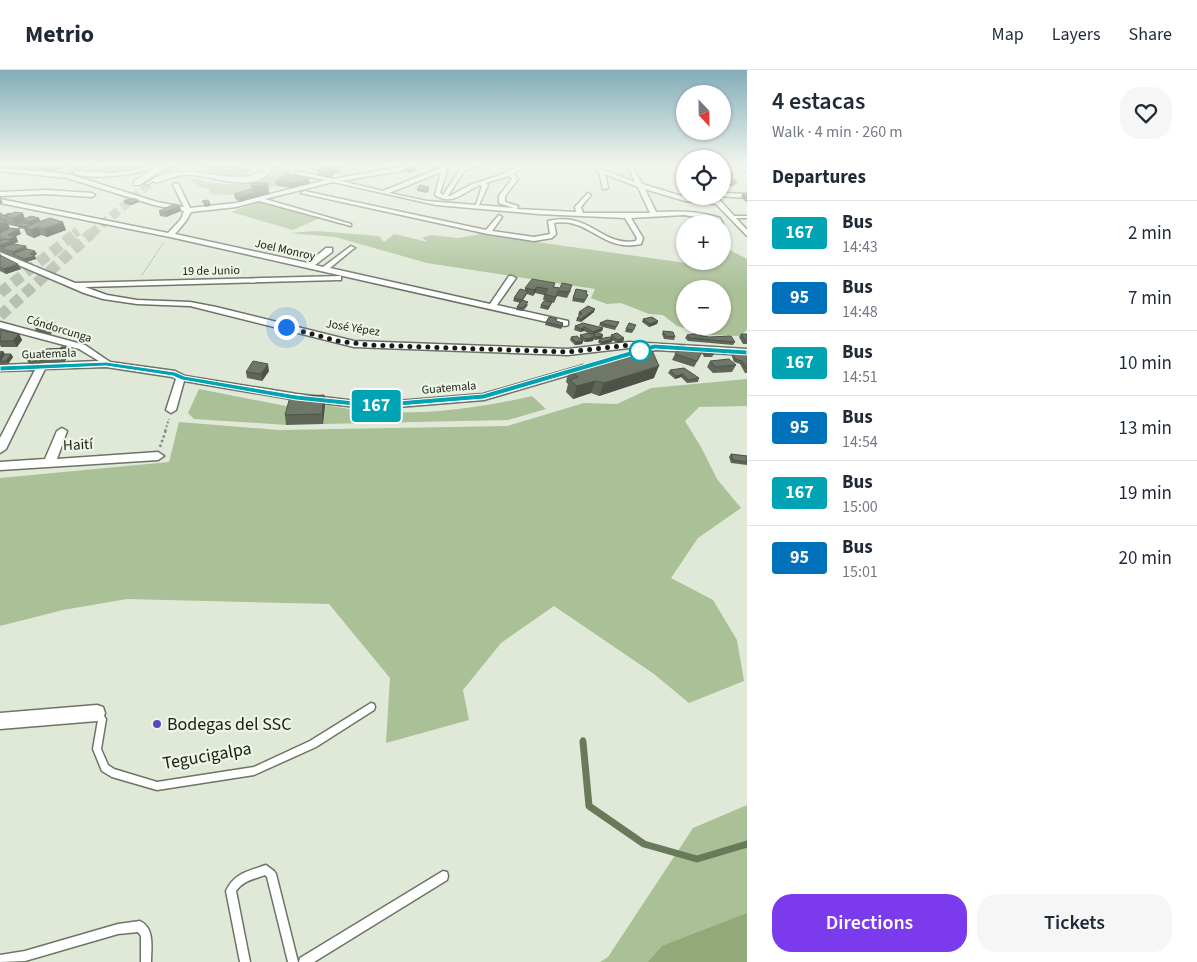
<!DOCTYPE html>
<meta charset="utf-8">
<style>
:root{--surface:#fff;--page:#f6f6f7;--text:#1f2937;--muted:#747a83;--line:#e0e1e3;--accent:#7c3aed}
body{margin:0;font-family:"Source Sans 3",sans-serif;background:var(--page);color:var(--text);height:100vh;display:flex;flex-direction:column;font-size:19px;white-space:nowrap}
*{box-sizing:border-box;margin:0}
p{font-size:16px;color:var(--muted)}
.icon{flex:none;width:28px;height:28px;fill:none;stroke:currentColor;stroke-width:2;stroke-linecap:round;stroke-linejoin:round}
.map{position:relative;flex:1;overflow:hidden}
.side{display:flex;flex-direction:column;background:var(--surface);width:450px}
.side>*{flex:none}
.badge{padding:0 10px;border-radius:4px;font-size:18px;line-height:32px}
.needle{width:32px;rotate:158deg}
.controls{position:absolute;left:676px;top:15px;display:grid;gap:10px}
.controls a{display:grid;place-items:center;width:55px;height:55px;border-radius:50%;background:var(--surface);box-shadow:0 1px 4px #0004;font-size:25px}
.you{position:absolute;width:25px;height:25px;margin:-12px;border:4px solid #fff;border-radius:50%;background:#1a73e8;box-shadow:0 0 0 8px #1a73e833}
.map>.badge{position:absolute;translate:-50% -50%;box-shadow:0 0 0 2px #fff}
h2{padding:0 25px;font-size:19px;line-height:45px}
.round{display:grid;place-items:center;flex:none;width:52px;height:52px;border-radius:20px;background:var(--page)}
.summary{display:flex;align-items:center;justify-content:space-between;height:85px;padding:0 25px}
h1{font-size:24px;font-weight:600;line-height:38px}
.button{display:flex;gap:10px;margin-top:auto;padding:10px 25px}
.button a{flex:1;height:58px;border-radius:20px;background:var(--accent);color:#fff;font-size:20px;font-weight:600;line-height:58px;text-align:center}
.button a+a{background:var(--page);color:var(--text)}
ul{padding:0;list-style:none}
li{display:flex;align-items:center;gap:15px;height:65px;padding:0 25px;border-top:1px solid var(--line)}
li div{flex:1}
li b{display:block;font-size:19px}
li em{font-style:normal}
li .badge{min-width:55px;font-weight:700;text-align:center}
header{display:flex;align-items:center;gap:30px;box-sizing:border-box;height:70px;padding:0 25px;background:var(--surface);border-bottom:1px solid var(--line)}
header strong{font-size:24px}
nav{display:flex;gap:28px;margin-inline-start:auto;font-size:18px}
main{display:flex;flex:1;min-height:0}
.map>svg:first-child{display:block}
.green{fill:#aac097;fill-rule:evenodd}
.forest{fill:#92aa7a}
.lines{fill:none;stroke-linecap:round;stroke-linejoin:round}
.stream-far1{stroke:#687a57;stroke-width:5.5}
.stream{stroke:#687a57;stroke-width:7}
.primary-tunnel-far1{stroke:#b8c0b1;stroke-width:9;stroke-dasharray:9 4.5;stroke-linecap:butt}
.primary-tunnel{stroke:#b8c0b1;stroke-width:11;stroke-dasharray:11 5.5;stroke-linecap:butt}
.lane-casing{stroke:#6c7465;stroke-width:3}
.street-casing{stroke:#6c7465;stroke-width:3}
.primary-casing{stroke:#6c7465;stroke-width:2}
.path-far2{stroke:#868d81;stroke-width:1;stroke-dasharray:1 1;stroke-linecap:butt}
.path-far1{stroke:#868d81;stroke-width:2;stroke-dasharray:2 2;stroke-linecap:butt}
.path{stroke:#868d81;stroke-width:2.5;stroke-dasharray:2.5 2.5;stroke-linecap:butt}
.lane{fill:#fff;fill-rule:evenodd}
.street{fill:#fff;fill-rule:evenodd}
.primary{fill:#fff;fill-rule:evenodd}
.wall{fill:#5f6659}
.shaded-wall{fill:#4e5349}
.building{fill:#6f7768;stroke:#4e5349}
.line{fill:#00a3b4;stroke:#fff}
.walk{stroke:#1a1d17;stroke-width:5;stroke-dasharray:0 9}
.stop-dot{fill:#fff;stroke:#00a3b4;stroke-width:2.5}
.poi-dot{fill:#5b47bf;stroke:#edf6e5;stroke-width:2}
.labels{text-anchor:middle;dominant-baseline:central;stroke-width:4.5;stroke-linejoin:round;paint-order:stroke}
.far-street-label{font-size:12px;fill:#1a1d17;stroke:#edf6e5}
.street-label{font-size:15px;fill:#1a1d17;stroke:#edf6e5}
.near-poi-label{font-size:18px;fill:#1a1d17;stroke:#edf6e5;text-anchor:start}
.near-street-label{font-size:18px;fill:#1a1d17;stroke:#edf6e5}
</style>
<header>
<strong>Metrio</strong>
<nav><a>Map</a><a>Layers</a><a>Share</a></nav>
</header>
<main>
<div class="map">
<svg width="747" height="892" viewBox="0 0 747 892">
<rect width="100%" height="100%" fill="#e0e9d8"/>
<path class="green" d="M70 95C76 95 80 98 85 98 104 97 123 93 141 97 123 109 89 103 67 101L73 97Z
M200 95H231L251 99C239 114 212 105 200 95Z
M265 95H280L289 101 288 105C268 126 235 126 208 124L210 122 209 119 200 117 188 108 165 109C187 104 191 110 212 113 233 116 255 112 274 104L272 97Z
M260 131 322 147 293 160 231 142Z
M316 161 379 166 384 172 394 164 428 172 422 168 431 165 459 168 480 164 700 195 701 191H722L723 181H732L747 189V260L740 266 712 265 677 256 663 245 649 244 621 233 607 234 591 228 595 219 427 193 335 167 289 163ZM685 219H722V256H685Z
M747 309V336L699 337 685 351 701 377 717 409 741 438 698 468 671 508 713 530 737 570 744 611 689 633 654 604 554 536 501 573 463 620 469 650 386 673 390 608 329 534 127 529 63 540 0 556V408L169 392 179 352 279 360 507 356 584 333 617 334 651 318Z
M199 319 291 337 287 355 194 349 188 343Z
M532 326 546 339 508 350 323 354 325 335C339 337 353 340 367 341 421 346 480 338 532 326Z
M747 735V892H600L608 887 693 758Z"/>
<path class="forest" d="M747 843V892H648L662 876Z"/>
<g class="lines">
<path class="stream-far1" d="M583 670V673"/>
<path class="stream" d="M583 672 589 736 644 774 697 789 747 774"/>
<path class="primary-tunnel-far1" d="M74 164 78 161
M91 164 149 114"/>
<path class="primary-tunnel" d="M0 223 76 163
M0 246 92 163"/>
<defs>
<path id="lane" d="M177 95H179L147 115 145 114Z
M730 146H747V148H731Z
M371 633 374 634 375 637 374 640 316 677 254 705 157 720 112 707 102 701 93 679 98 650 94 644 95 641 98 640 101 641 106 649 101 679 108 695 114 699 157 712 254 697 310 671Z
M266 795 274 801 276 804 298 892H288L267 807 265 805C254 809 243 811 236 821L250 892H240L226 821C234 803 249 801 266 795Z
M443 801 447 802 448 806 447 810 314 892H299L300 888Z
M140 851C155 858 151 878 151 892H141V866L138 862 118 864 25 891 0 892V885L25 881 118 854Z"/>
<path id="street" d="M151 95H158C142 105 89 111 73 103L76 101 116 103 135 100Z
M313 95 337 98 340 100 337 102 311 98Z
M411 95H418L401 101 341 111 383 121 440 98V95H444L447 101 440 123 443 125 458 103 461 95H465V97L480 95 464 101 448 126H450L470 115 503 104 520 95H525L513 104 518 109 505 126V132L518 136 517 139 576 142 575 137 588 123 591 125 581 137 583 143H650L638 117 605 104 608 118 603 119 599 102 590 95H596L601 99 635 112 627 95H632L642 114 685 127 712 130 709 126H716L747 160V166L716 134 685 131 645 119 656 142C679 141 699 141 720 148L723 154H717L715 150 684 145 631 148 643 168 641 174C602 183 590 147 554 153L556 164 552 168 534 171 488 164 301 123 304 121 486 160 499 145 502 147 492 161 534 167 550 164 548 151C591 141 601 177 636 171L637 168 625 148 538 144 436 135 333 112 265 129 351 154V156L259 131 236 137 191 142 186 151 175 164 308 193 326 178H332V182L315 195 323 197 351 176 355 178 353 179 330 198 490 234 509 206H512L516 208 497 235 568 251V255L565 256 170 167 0 133V129L168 163 181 149 184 141 154 135 67 108 0 101V97L68 104 157 132 184 137 173 115 176 113 179 115 190 138 236 133 325 110 295 104 297 101 333 109ZM441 102 435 125C453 137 464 121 480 115L482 116 476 135 427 131 389 123ZM509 106 512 109 499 126V133L514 138 479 135 488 115 486 113Z
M738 95H744L747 98V103Z
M47 120 92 123 95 125 92 127 47 124 0 126V122Z
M722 123 747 124V128L720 126H722Z
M0 153 18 157 19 158 16 160 0 157Z
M0 182 75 213 341 206V210H338L85 217 107 225 137 230 190 232 216 237 354 271 568 279 629 272 747 279V285L655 280 636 286 631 283 641 278H629L568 285 354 277 190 236 137 234 103 229 84 223 0 187Z
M0 252 85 275 110 292 175 301 185 306 297 324 373 333 483 324 580 296 583 295 588 298 586 300 484 330 373 339 297 330 184 311 176 340 171 343 166 340 176 309 172 307 106 297 45 299 6 379 0 383V368L35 300 0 301V295L99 291 79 279 0 258Z
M62 358 67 361 57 389 158 382 164 386 158 390 0 400V392L45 389 57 361Z
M97 635 103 637 105 643 103 649 97 651 0 659V643Z"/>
<path id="primary" d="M160 95 167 96 140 115H134V111Z
M257 95H270L271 102C248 124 214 105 187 105 176 105 166 110 156 113L152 110C156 107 161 105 166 104 201 94 232 117 263 101V98Z"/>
</defs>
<use href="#lane" class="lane-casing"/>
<use href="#street" class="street-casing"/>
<use href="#primary" class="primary-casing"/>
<path class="path-far2" d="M530 98 553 100
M142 205 164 172"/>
<path class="path-far1" d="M165 361 169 349"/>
<path class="path" d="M160 377 166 360"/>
<use href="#lane" class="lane"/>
<use href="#street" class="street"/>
<use href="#primary" class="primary"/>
</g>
<path class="wall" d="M0 95H67V97L49 102 39 100 36 101 0 98Z
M338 97V102L330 107 318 105V100Z
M416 98V100L411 103 404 101V99Z
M722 102 733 105 732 108 722 107Z
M723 108 737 112 736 114H734V116H730L722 111Z
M309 109V114L291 118 276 116 275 111Z
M251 114H268L269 124 257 127 240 132 235 129 234 124 251 119Z
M429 117 427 123 417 121V119Z
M742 124H747V133L741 127Z
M124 131 139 132 131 135 125 134Z
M180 136 181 141 166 147 160 146 159 141Z
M0 142 4 145 25 149 39 148 40 151 66 160 47 167 41 165 34 168 27 165 24 159 19 158 18 156 23 152 16 156 8 154 10 158 21 164 16 166 18 172 14 174 37 184 34 186H35L36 189 26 192 0 182Z
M0 183 2 186 21 199 6 204 0 201Z
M555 213 554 217 571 220 567 228 557 226 554 233 543 230 544 225 535 223 533 226 527 224 523 230 528 235 523 241 516 240 517 237 520 233 513 231 514 228 525 220V218Z
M576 219 588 225 584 233 572 231Z
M552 232 551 235 548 240 540 238 541 235Z
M579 242H594L581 252 576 251 577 248 579 246 578 245Z
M643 249 658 251 657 254 649 257 642 252Z
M556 251 563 256 561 259 545 255 546 252Z
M55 252 57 259 50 264 37 262 34 256Z
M619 252 615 260 599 256 600 253Z
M575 256 603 258 602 261 592 265 584 261 580 262 574 260Z
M635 258 632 263 625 262 626 259Z
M0 260 19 264 22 270 17 277H1L0 275Z
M663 261 675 267 674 270 664 269 662 264Z
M741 264H747V274H743L739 267Z
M580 265 593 266V265H603L602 268 595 270 594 269 593 271 585 272 582 270 583 271 582 274 575 275 570 270 571 267 580 268Z
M611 265 624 268 623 272 617 273 612 270V272L601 275 598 272 599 269 610 267Z
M687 265 702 266 735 272 733 275 688 271 685 268Z
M68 277 70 284 64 292 29 294 27 290 61 278Z
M702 278 714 284 712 287H704L702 283 694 297 672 290 675 284 701 281Z
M0 281H3L5 284H11L13 287 8 294 0 295Z
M732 281 747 288V303H745L740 294 734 292 731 284Z
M710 291 736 295 732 302 713 303 707 297Z
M569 299 654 308 599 326 591 323 573 329 566 322 568 314 566 312Z
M670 300 699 308 698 312 687 313 681 307 675 309 668 303Z
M269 301 262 311 247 308 246 302Z
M324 325 325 335 323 354 286 355 285 345Z
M731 384 747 386V395L731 393 729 387Z"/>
<path class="shaded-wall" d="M47 95H67V97L49 102Z
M83 95H96L84 98Z
M108 95H119L109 97Z
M37 96 39 100 36 101 34 97Z
M338 97V102L330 107V102Z
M416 98V100L411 103V100Z
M309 109V114L291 118V114Z
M268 114 269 124 257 127 240 132V127L256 122V117Z
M0 127 3 133 0 134Z
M138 130 139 132 131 135V133Z
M204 134H210V136L205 137Z
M180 136 181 141 166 147 165 142Z
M23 143 26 151 22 150 23 152 16 156 13 148Z
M39 148 41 154 32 156 30 152Z
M6 151 10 158 0 163V154Z
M63 152 66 160 47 167 44 159Z
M38 157 41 165 34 168 31 160Z
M19 159 21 164 16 166 18 172 1 178 2 179 0 175 8 165Z
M26 176 28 182 13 184 12 182Z
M35 181 37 184 31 187 30 184Z
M35 186 36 189 26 192 24 189Z
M18 194 21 199 6 204 4 199Z
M537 217 535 223 533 226 534 220Z
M595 239 594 242 581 252V249Z
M658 251 657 254 649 257 650 254Z
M55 252 57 259 50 264 47 258Z
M585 257 584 261 580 262 581 259Z
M603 258 602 261 592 265 593 262Z
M19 264 22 270 17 277 13 271Z
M603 265 602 268 595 270 596 267Z
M594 267 593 271 585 272 586 269Z
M624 268 623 272 617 273 618 270Z
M613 269 612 272 601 275 602 272Z
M583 271 582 274 575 275 576 272Z
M68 277 70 284 64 292 61 285Z
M3 281 6 287 0 291V285Z
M11 284 13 287 8 294 6 291Z
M268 294 269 301 262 311 261 304Z
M659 296 654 308 599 326 604 313Z
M683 304 681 307 675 309 676 306Z
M595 311 591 323 573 329 577 316Z
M324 325 325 335 323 354 322 344Z"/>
<path class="building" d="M0 95H28L25 96 26 98 0 96Z
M29 95H37V96L34 97 25 96Z
M325 95 338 97 330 102 318 100Z
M409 97 416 98 411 100 404 99Z
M722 102 732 103 733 105H722Z
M287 104 309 109 291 114 275 111Z
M723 108 734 109 737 112H732L735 114H731Z
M264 112 268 114 256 117 251 114Z
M420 115 429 117 428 121 417 119Z
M251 119 256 122 240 127 234 124Z
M742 124H747V129Z
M132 128 138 130 131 133 124 131Z
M208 130 210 134H204L202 131Z
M174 134 180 136 165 142 159 141Z
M15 142 23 143 13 148 5 146Z
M9 143 11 144 5 146 6 149 0 148V147Z
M31 146 39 148 30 152 22 150Z
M50 148 63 152 44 159 38 157 31 160 24 157Z
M0 150 6 151 0 154Z
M23 153 32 154 25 157 18 156Z
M11 158 19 159 13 162H14L8 165 16 166 8 170 0 168V163Z
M6 169 12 171 0 175V171Z
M13 174 26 176 12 182 1 178Z
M27 179 35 181 30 184 35 186 24 189 13 184Z
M2 186 18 194 4 199 0 197V187Z
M532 209 555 213 553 217 560 218 562 213 572 215 569 222 558 221 556 227 544 224 548 219 537 217 534 220 525 218Z
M520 219 528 221 522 230 514 228Z
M576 219 587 221 586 224 588 225 585 230 573 228Z
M522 230 528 232 523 238 517 237Z
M544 231 552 232 549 237 541 235Z
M588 236 595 239 581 249 577 248 582 243 579 242Z
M549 247 557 249 556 251 563 253 562 256 546 252Z
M652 247 658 251 650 254 643 249Z
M607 250 619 252 616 257 600 253Z
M42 251 55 252 47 258 34 256Z
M583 253 603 258 593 262 585 257 581 259 575 256Z
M629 253 636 255 633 260 626 259Z
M0 260H1L19 264 13 271H0V269L1 267H0Z
M663 261 673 262 675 267 665 266Z
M589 263 594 267 586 269 580 265Z
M600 263 603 265 596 267 593 265Z
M617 263 624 268 618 270 611 265Z
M698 263 702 266 709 267 731 266 735 272 690 268 687 265Z
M741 264H747V271L745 270Z
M577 266 583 271 576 272 571 267Z
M609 267 613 269 602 272 599 269Z
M681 275 702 281 697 291 675 284Z
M650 276 659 296 604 313 595 311 577 316 570 310 578 307 569 299Z
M61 277H68V281L67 278H61Z
M67 278 61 285 42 287 46 279Z
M702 278 711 279 714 284H705Z
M732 281 746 284 747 288V299L742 291 735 289Z
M5 284H11L6 291H0Z
M31 285H43L42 287 43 290H27Z
M729 289 736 295 716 297 710 291Z
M253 291 268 294 261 304 246 302Z
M684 298 699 308 688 310 683 304 676 306 670 300Z
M324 325 322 344 285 345 290 327Z
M731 384 747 386V392L733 390Z"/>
<linearGradient id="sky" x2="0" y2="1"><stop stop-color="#82adb9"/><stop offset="0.43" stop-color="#f1f5ed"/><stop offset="1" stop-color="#f1f5ed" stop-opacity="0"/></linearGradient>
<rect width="747" height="219" fill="url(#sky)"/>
<path class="line" d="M654 274 747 280V285L655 279 484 329 374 338 296 330 182 310 173 306 106 296 0 301V296L106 292 175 302 184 306 296 325 374 333 483 324Z"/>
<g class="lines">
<path class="walk" d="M286 257 338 271 369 275 568 282 629 275 642 276 640 281"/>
</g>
<circle class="stop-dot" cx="640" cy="281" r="10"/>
<circle class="poi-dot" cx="157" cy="654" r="5"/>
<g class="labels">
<g class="far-street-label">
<text transform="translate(285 180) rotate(13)">Joel Monroy</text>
<text transform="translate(211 201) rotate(-1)">19 de Junio</text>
<text transform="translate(353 258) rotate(9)">José Yépez</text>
<text transform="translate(59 259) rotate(17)">Cóndorcunga</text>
<text transform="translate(49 284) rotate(-2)">Guatemala</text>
<text transform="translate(449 318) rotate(-5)">Guatemala</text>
</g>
<g class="street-label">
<text transform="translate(78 375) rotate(-3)">Haití</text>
</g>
<g class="near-poi-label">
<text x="167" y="654">Bodegas del SSC</text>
</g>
<g class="near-street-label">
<text transform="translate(207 686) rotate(-10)">Tegucigalpa</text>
</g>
</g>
</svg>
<div class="controls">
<a><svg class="needle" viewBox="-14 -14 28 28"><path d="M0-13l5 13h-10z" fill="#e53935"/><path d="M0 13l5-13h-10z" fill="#747a83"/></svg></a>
<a><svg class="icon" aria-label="locate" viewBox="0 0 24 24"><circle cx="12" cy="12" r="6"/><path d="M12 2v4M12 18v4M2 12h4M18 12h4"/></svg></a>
<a>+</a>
<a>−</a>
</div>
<div class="you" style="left:286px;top:257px"></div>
<b class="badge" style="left:376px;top:336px;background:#00a3b4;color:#fff">167</b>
</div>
<section class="side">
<div class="summary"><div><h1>4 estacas</h1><p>Walk · 4 min · 260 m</p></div><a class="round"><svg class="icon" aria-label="heart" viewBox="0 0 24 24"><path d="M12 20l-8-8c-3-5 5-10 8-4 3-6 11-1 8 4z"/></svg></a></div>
<h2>Departures</h2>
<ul>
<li><span class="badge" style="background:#00a3b4;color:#fff">167</span><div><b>Bus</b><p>14:43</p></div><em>2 min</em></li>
<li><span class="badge" style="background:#0072bc;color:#fff">95</span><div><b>Bus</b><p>14:48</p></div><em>7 min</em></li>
<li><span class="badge" style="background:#00a3b4;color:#fff">167</span><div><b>Bus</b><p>14:51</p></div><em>10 min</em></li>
<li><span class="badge" style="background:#0072bc;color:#fff">95</span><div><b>Bus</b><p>14:54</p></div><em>13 min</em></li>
<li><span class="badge" style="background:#00a3b4;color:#fff">167</span><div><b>Bus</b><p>15:00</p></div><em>19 min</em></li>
<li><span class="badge" style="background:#0072bc;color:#fff">95</span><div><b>Bus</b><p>15:01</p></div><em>20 min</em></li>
</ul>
<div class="button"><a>Directions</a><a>Tickets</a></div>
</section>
</main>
